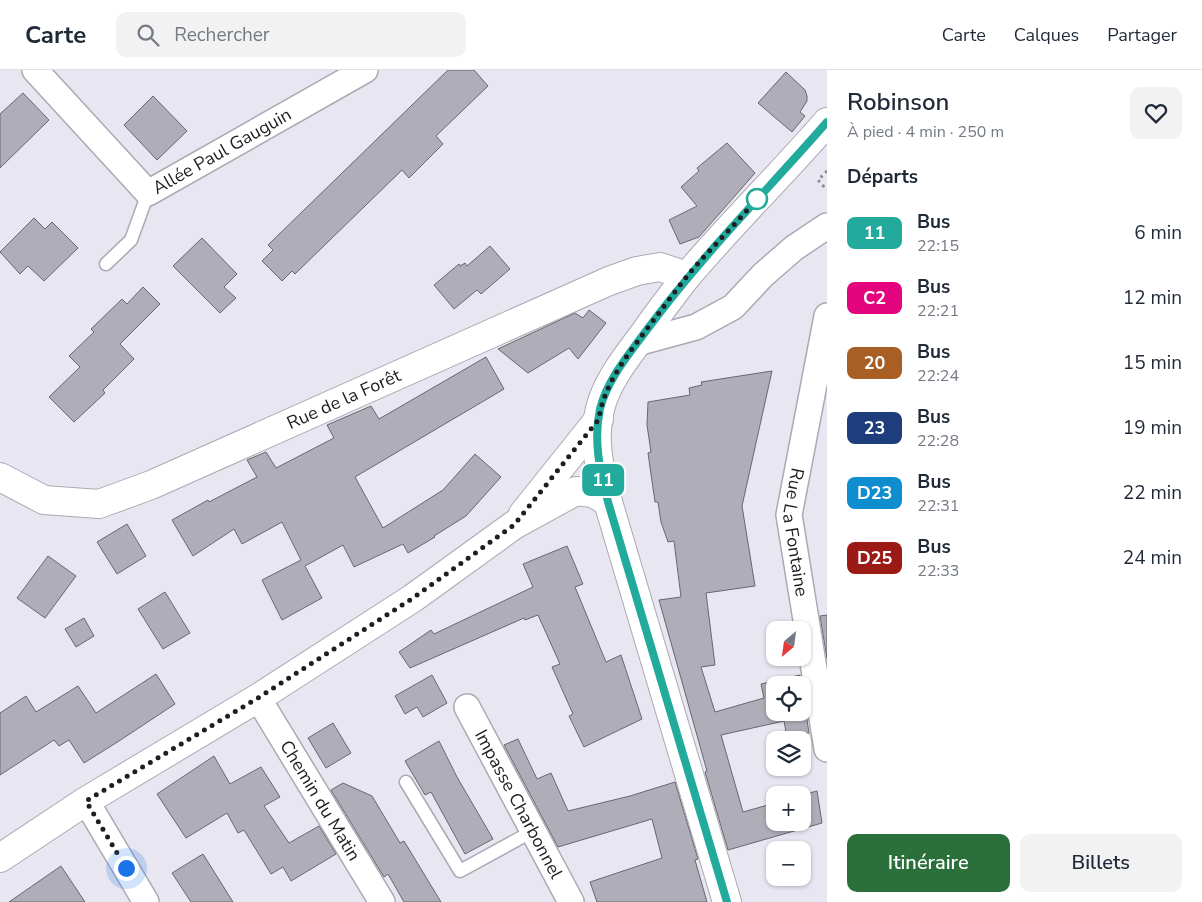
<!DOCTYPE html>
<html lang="fr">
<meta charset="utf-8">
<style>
:root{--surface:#fff;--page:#f2f2f3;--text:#1f2937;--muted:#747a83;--line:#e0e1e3;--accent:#2b6f3a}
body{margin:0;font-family:"Nunito Sans",sans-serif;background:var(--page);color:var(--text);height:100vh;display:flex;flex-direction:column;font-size:19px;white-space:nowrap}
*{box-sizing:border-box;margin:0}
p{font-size:16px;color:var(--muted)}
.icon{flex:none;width:28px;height:28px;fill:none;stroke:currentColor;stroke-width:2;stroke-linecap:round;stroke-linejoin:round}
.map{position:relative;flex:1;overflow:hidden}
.panel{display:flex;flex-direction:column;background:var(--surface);width:375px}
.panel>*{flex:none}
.badge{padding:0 10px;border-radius:8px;font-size:18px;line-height:32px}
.needle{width:32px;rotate:209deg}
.tools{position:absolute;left:766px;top:551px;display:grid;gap:10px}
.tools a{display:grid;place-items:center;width:45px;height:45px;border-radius:10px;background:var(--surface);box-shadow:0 1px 4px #0004;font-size:25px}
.you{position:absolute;width:25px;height:25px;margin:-12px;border:4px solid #fff;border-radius:50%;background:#1a73e8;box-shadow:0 0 0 8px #1a73e833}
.map>.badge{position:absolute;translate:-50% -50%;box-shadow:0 0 0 2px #fff}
h2{padding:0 20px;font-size:19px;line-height:45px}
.round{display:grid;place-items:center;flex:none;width:52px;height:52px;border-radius:10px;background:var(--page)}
.headline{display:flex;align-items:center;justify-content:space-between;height:85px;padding:0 20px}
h1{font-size:24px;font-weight:600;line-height:38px}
.primary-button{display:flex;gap:10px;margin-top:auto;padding:10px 20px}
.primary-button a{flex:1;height:58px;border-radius:10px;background:var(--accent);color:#fff;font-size:20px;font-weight:600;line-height:58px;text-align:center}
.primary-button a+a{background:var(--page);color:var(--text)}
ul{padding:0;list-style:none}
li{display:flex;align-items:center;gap:15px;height:65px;padding:0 20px}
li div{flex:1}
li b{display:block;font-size:19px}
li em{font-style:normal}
li .badge{min-width:55px;font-weight:700;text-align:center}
header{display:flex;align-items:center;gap:30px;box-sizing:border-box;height:70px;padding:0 25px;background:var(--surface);border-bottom:1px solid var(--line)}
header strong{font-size:24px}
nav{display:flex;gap:28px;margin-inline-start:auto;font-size:18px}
.search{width:350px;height:45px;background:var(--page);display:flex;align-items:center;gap:12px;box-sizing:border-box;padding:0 18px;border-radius:10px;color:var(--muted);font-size:19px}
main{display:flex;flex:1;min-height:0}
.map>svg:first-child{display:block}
.building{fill:#afadb7;stroke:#686670}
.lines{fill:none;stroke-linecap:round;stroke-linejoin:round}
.service-casing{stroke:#aba9b4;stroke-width:15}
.minor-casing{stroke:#aba9b4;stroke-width:28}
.tertiary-casing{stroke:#aba9b4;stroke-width:30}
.secondary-casing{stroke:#aba9b4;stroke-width:30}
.path{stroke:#89878f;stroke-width:3;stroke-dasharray:2.5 4;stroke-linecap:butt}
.service{stroke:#fff;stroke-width:12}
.minor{stroke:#fff;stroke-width:25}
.tertiary{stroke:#fff;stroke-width:28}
.secondary{stroke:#fff;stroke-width:28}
.line-casing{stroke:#fff;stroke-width:11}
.line{stroke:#22aa9d;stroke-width:8}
.walk{stroke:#1e1d21;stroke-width:5;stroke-dasharray:0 9}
.stop-dot{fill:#fff;stroke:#22aa9d;stroke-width:2.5}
.labels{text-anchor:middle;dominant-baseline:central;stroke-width:5;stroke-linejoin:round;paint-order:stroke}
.street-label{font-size:18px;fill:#1e1d21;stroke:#f6f3ff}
</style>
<header>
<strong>Carte</strong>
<div class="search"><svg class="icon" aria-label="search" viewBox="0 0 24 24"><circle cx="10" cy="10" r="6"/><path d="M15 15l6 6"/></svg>Rechercher</div>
<nav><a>Carte</a><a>Calques</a><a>Partager</a></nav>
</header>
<main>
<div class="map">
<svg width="827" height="832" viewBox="0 0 827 832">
<rect width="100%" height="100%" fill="#e8e6f1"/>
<path class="building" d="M448 0H474L488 16 436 66 443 74 409 108 402 100 295 204 292 201 282 211 262 191 273 180 268 175Z
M786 2 805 20 807 26V31L800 42 805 46 792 62 758 33Z
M23 23 49 50 0 98V44Z
M153 26 187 61 157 90 124 55Z
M727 73 755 103 699 167 680 174 669 150 697 136 681 117 699 101 697 98Z
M34 148 45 159 52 152 78 178 44 211 28 196 20 204 0 182Z
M202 168 237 204 224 217 236 228 220 243 173 196Z
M490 176 510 199 481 224 477 220 454 239 434 215 459 194 460 196 465 193 467 196Z
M143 217 160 234 120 274 134 289 103 320 105 323 74 352 49 327 80 297 69 286 94 262 91 259 122 229 127 234Z
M589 240 606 253 578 289 569 278 528 303 498 279 575 243 583 248Z
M486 287 504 319 355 407 383 458 443 420 475 384 501 407 466 446 434 466 435 467 408 483 403 474 354 497 343 475 305 496 322 528 282 550 262 510 301 490 282 452 242 474 234 459 193 486 172 450 208 430 209 432 257 407 247 390 266 382 276 398 334 368 327 355 371 336 379 349Z
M772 301 742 436 755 516 706 523 715 595 701 597 715 642 764 628 761 614 800 605 802 615H775V642H802V618L809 663 787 667 784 651 721 665 743 742 775 733V752H802V725L817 721 822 753 728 780 705 702 707 701 659 530 681 527 674 471 668 472 661 452 658 432H655L648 383 651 382 647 355 648 332 690 325 689 318 702 315 701 312Z
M127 454 146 486 117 504 97 472Z
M567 476 583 514 575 517 606 592 621 585 642 649 584 677 569 646 573 644 552 597 560 594 538 545 525 550 524 548 410 598 399 582 431 560 434 564 533 517 523 494Z
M48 486 76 506 45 548 17 528Z
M165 522 190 563 163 579 138 539Z
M827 545V589L820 546Z
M84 548 94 566 76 577 65 559Z
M156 604 175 634 119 671 84 693 69 670 59 676 54 670 0 705V643L26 626 36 642 78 616 96 643Z
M432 605 447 633 423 647 417 637 405 644 395 626Z
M333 653 351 683 326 698 308 668Z
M518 669 537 709 551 703 568 741 630 726 675 712 698 789 695 790 707 832H597L590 812 662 788 652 749 558 777 504 675Z
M439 671 457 707 493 769 465 784 431 722 425 725 405 691Z
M214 686 230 714 261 697 280 727 264 736 289 773 319 756 336 784 291 811 283 797 271 804 244 760 238 763 227 743 186 768 157 724Z
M343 713 372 726 400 773 404 771 441 832H404L388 804 384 807 331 720Z
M203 784 233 832H191L172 803Z
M61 796 85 832H9Z"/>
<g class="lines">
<defs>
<path id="service" d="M106 194 131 170 148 123
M406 712 460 801 533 761"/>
<g id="minor">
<path id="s1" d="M35 0 148 123 365 0"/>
<path id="s2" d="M827 246 789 445 827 679"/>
<path d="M637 273 696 257 733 237 763 205 794 178 827 156"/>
<path id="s3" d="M258 628 382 832"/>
<path id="s4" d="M467 637 571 832"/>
<path d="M86 731 146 832"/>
</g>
<g id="tertiary">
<path id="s5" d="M0 407 44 430 99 434 151 415 609 211 637 201 660 197 687 206"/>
<path d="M523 444 599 349"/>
<path d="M0 788 86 731 258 628 413 528 514 455 576 421 593 423 608 432"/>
</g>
<path id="secondary" d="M727 832 608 432C600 400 592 371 600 339 607 310 629 284 646 261 659 242 673 224 687 206 732 153 781 105 827 52"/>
</defs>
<use href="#service" class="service-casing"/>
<use href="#minor" class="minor-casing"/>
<use href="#tertiary" class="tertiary-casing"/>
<use href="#secondary" class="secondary-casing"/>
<path class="path" d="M827 101 818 110 827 120"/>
<use href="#service" class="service"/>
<use href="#minor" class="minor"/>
<use href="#tertiary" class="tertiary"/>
<use href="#secondary" class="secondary"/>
</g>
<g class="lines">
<defs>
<path id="line" d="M727 832 608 432C600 400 593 371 600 339 607 310 629 284 646 261 701 186 766 122 827 52"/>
</defs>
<use href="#line" class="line-casing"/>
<use href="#line" class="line"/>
<path class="walk" d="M126 798 86 731 258 628 413 528 514 455 599 349C603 317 625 288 644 263 659 243 673 224 688 205 710 179 735 155 757 129"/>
</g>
<circle class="stop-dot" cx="757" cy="129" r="10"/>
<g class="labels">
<g class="street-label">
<text stroke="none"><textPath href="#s1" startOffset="252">Allée Paul Gauguin</textPath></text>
<text stroke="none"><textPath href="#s5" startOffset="371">Rue de la Forêt</textPath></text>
<text stroke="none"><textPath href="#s2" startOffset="220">Rue La Fontaine</textPath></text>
<text stroke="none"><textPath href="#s3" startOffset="120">Chemin du Matin</textPath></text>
<text stroke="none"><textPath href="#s4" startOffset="110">Impasse Charbonnel</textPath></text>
</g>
</g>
</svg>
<div class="tools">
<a><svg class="needle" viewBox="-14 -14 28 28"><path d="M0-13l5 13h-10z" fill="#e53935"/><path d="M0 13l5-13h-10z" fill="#747a83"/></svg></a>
<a><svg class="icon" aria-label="locate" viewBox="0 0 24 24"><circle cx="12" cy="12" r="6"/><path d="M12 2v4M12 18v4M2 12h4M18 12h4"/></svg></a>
<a><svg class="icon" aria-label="layers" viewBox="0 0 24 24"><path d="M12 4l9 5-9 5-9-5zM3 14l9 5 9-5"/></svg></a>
<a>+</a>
<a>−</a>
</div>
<div class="you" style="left:126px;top:798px"></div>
<b class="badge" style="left:603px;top:410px;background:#22aa9d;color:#fff">11</b>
</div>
<section class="panel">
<div class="headline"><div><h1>Robinson</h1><p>À pied · 4 min · 250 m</p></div><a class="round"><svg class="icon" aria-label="heart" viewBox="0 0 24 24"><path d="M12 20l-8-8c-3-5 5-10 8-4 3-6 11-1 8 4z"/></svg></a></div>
<h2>Départs</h2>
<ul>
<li><span class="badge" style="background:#22aa9d;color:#fff">11</span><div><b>Bus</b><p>22:15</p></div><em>6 min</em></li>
<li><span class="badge" style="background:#e4047d;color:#fff">C2</span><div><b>Bus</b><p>22:21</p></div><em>12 min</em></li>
<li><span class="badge" style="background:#a95f24;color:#fff">20</span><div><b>Bus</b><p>22:24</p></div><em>15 min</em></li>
<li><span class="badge" style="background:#1e3d7c;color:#fff">23</span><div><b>Bus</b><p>22:28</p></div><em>19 min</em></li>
<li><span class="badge" style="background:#0e8ece;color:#fff">D23</span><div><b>Bus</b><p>22:31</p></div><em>22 min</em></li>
<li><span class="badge" style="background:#9c1a15;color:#fff">D25</span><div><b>Bus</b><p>22:33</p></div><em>24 min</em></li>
</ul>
<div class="primary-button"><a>Itinéraire</a><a>Billets</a></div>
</section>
</main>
